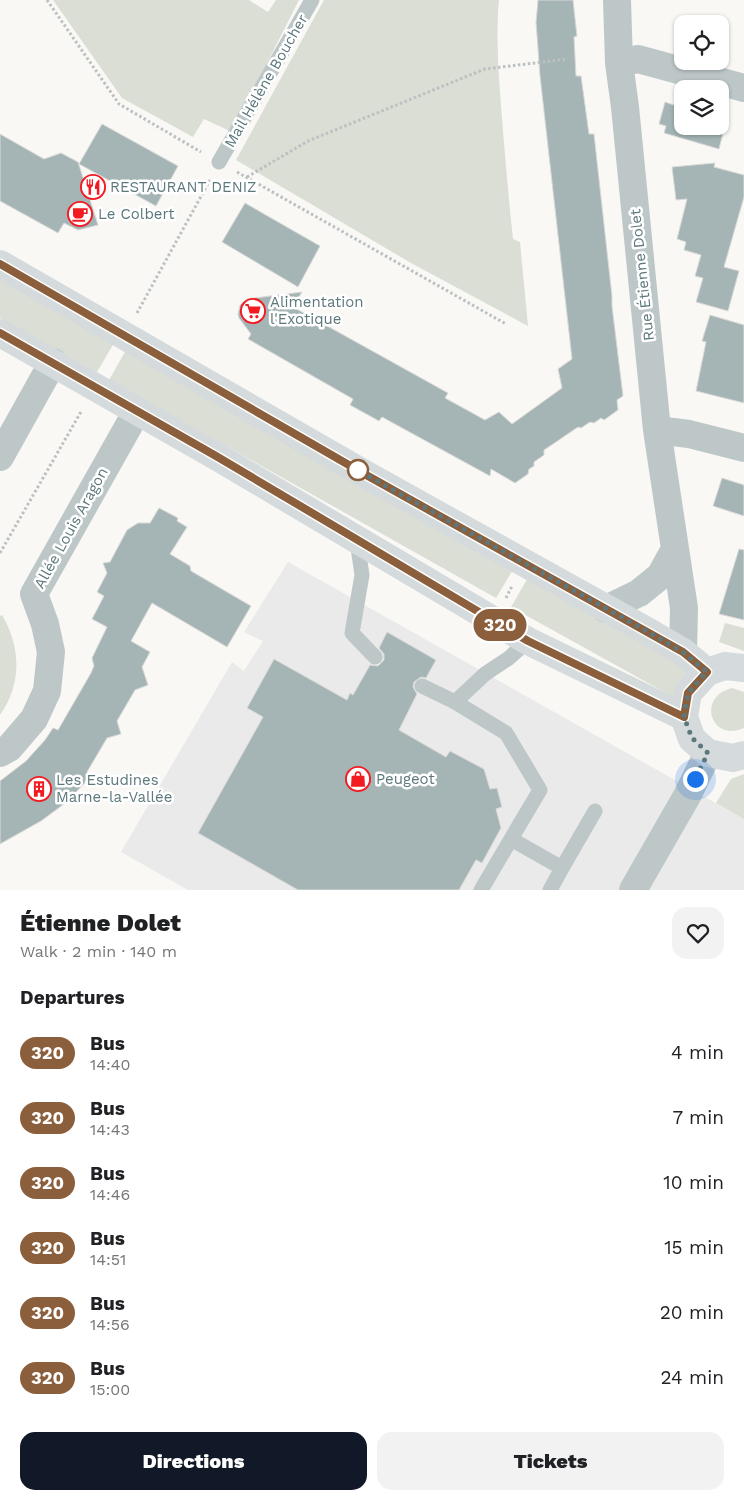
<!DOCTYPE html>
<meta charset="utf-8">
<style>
:root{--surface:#fff;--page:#f2f2f2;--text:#202124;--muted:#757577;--accent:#111827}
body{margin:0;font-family:"Work Sans",sans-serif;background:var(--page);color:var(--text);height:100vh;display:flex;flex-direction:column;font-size:19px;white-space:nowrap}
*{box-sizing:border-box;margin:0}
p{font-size:16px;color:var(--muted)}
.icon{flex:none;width:28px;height:28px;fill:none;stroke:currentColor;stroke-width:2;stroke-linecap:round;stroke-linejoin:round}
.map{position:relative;height:890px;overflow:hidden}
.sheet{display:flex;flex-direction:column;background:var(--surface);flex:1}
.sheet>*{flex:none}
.badge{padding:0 10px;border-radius:16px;font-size:18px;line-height:32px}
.fabs{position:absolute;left:674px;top:15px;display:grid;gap:10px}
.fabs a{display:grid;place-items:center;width:55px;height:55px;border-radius:10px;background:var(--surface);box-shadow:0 1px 4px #0004;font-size:25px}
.you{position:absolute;width:25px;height:25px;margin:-12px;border:4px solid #fff;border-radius:50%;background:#1a73e8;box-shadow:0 0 0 8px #1a73e833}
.map>.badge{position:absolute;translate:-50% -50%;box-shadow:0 0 0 2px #fff}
h2{padding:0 20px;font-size:19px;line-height:45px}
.round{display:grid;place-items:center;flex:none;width:52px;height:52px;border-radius:15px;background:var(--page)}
.head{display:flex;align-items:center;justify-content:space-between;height:85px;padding:0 20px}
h1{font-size:24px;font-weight:800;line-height:38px}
.primary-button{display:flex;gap:10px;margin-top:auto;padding:10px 20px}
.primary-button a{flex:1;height:58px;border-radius:15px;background:var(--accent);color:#fff;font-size:20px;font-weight:800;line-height:58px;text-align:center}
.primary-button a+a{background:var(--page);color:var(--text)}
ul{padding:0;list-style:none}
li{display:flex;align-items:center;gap:15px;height:65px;padding:0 20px}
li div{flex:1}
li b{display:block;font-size:19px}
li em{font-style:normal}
li .badge{min-width:55px;font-weight:700;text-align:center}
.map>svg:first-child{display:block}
.built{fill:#e9eae9}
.green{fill:#daded4}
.building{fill:#a5b5b6;stroke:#dadad8}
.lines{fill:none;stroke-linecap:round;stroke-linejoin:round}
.path{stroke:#bbc0c2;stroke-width:3;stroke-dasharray:2.5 2.5;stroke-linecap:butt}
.service{stroke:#bec7c8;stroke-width:15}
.minor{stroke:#bec7c8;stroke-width:28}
.secondary{stroke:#d5dbdd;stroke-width:28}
.line-casing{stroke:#fff;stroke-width:11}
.line{stroke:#8b5e3c;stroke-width:8}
.walk{stroke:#5d787d;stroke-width:5;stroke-dasharray:0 9}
.stop-dot{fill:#fff;stroke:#8b5e3c;stroke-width:2.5}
.labels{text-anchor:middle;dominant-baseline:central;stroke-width:5;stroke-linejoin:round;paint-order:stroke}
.street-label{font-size:15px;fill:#5d787d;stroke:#fff}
.poi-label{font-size:15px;fill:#5d787d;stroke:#fff;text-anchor:start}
</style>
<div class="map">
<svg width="744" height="890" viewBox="0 0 744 890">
<rect width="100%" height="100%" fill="#f9f8f5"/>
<path class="built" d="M288 562 744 819V890H188L121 852 232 662 244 671 263 641 244 632Z"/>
<path class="green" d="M53 0H249L268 12 276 0H299L232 132 204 119 193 137 122 98Z
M324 0H499C495 43 500 88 503 131 506 167 509 203 513 239L520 242 528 326 411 263 236 160Z
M0 279 114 343 97 372 0 318Z
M126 350 514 568 496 598 109 380Z
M529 576 692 669 675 698 511 607Z
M2 615C21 647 22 684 0 715V616Z
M725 623 744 628V651L719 642Z
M732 688 744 692V728C711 743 696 697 732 688Z
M744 774V819L716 803 731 779Z"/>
<path class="building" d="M538 0H573L577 36 574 37 576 76H581L589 134H594L612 296V306L623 396 617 400 618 410 604 420 601 418 594 423 590 422 581 428 578 427 556 442 544 450V455L534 462V466L529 469 528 474 515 483 491 469 490 476 382 417 379 421 350 405 353 399 248 339 251 334 239 318 238 314 240 305 247 299 302 292 293 307 448 393 445 398 485 420 499 412 512 424 562 388 558 369 572 359 540 76 536 22Z
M665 102 682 108V126H720V120L726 121 719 149 664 133 666 126 659 124Z
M102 124 178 166 156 206 79 164Z
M0 134 44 159 61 153 78 162 98 225 78 230 64 223 58 233 0 201Z
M715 163 714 167 744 175V197L724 267 739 271 728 311 696 302 703 278 695 276 701 255 684 250 686 242 677 239 687 199 676 200 672 167Z
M245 203 320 246 298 287 222 242Z
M710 315 744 325V403L696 391 706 342 702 341Z
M722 478 744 485V516L713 506Z
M159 508 178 518 177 521 187 527 170 554 190 566 191 571 251 606 227 647 152 603 131 641 150 652 142 667 148 685 135 690 117 721 121 734 107 738 87 772 89 774 84 784 64 804 41 821 0 844V781L26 761 45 740 53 728 58 730 91 673 94 666 92 658 107 627 92 619 104 596 97 592 107 573 103 563 110 562 127 530 138 523H150Z
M739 549 744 550V620L719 614Z
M387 632 436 660 426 678 421 677 414 682 413 687 417 694 399 730 446 757 450 751 484 769 490 789 497 788 502 807 496 809 501 828 482 863 476 860 459 890H298L198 833 263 717 247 708 274 659 347 700 350 693 353 695 370 665 378 666 384 660V654L379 648Z"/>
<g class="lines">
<path class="path" d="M47 0 119 104 201 152
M237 172 506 324
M247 177 308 141 485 69 568 59
M137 313 210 180
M0 553 82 410
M506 598 512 586"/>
<path class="service" d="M219 162 312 0
M357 541 362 575 352 633 375 657
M422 686 455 702 506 733 540 790 511 839 562 868 550 890
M455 702 485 674 509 658 528 641
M562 868 595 811
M481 890 511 839"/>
<path class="minor" d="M617 0 619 63 625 107 657 430 684 608 683 652
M619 63 638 59 744 88
M657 430 689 434 744 448
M0 457 53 362
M606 609 639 593 660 576 675 549
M0 753 9 748 34 719 47 691 51 652 45 624 34 594 137 411
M633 890 687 796 708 753"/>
<path class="secondary" d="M0 264 368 476 647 631 683 652 707 672
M0 333 216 456 528 641 684 717
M744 668 725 666 707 672 688 693 684 717 692 739 708 753 733 758 744 755"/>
</g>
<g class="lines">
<defs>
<path id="line" d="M0 264 368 476 683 652 707 672 688 693 684 717 528 641 216 456 0 333"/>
</defs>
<use href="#line" class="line-casing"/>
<use href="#line" class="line"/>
<path class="walk" d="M358 470 352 467 659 638 683 652 707 672 688 693 684 717 692 738 708 753 695 779"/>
</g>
<defs>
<symbol id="restaurant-ring" viewBox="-11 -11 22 22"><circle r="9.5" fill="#fff" stroke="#f31b22" stroke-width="1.5"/><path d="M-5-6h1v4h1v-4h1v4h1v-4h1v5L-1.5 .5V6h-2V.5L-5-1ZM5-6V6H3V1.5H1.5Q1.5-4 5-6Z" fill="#f31b22"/></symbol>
<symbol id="cafe-ring" viewBox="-11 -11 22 22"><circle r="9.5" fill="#fff" stroke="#f31b22" stroke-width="1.5"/><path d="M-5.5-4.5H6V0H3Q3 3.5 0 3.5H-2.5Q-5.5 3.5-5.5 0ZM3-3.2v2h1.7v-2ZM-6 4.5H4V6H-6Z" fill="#f31b22"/></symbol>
<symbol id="supermarket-ring" viewBox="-11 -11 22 22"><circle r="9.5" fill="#fff" stroke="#f31b22" stroke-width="1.5"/><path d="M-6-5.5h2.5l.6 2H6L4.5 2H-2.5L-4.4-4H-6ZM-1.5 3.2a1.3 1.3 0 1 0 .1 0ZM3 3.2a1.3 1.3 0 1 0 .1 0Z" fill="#f31b22"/></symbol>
<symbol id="shop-ring" viewBox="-11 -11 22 22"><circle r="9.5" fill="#fff" stroke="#f31b22" stroke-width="1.5"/><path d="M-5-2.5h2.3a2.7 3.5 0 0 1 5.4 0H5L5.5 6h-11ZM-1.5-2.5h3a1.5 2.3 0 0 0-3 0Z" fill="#f31b22"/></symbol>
<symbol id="building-ring" viewBox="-11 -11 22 22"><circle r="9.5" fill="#fff" stroke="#f31b22" stroke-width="1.5"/><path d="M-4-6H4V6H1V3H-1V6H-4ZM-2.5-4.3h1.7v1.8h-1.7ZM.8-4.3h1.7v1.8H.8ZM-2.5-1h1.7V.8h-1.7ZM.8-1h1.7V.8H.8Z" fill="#f31b22"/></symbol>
</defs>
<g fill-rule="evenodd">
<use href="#restaurant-ring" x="79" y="173" width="28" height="28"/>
<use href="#cafe-ring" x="66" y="200" width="28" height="28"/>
<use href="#supermarket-ring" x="239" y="297" width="28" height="28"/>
<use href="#shop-ring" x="344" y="765" width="28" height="28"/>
<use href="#building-ring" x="25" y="775" width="28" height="28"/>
</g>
<circle class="stop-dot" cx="358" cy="470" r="10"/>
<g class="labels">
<g class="street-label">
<text transform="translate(266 81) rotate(-60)">Mail Hélène Boucher</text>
<text transform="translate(642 275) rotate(-96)">Rue Étienne Dolet</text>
<text transform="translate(71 528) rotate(-61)">Allée Louis Aragon</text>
</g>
<g class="poi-label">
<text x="110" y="187">RESTAURANT DENIZ</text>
<text x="98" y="214">Le Colbert</text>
<text x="270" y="302">Alimentation<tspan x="270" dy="17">l'Exotique</tspan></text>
<text x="376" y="779">Peugeot</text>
<text x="56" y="780">Les Estudines<tspan x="56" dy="17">Marne-la-Vallée</tspan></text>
</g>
</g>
</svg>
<div class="fabs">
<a><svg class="icon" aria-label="locate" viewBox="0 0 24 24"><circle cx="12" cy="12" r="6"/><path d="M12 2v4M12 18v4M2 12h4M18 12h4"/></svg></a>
<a><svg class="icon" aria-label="layers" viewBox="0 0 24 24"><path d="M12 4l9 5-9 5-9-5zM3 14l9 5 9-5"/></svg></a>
</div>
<div class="you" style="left:695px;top:779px"></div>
<b class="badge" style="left:500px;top:625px;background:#8b5e3c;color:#fff">320</b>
</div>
<section class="sheet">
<div class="head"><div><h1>Étienne Dolet</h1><p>Walk · 2 min · 140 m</p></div><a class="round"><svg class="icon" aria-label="heart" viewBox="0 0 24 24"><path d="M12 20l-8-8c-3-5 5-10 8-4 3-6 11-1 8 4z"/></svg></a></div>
<h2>Departures</h2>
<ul>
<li><span class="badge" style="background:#8b5e3c;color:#fff">320</span><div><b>Bus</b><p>14:40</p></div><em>4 min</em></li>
<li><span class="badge" style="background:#8b5e3c;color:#fff">320</span><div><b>Bus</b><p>14:43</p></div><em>7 min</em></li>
<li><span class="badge" style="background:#8b5e3c;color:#fff">320</span><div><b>Bus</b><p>14:46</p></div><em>10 min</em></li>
<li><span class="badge" style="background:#8b5e3c;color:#fff">320</span><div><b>Bus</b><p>14:51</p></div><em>15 min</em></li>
<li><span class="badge" style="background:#8b5e3c;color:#fff">320</span><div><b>Bus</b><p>14:56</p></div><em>20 min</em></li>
<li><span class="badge" style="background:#8b5e3c;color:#fff">320</span><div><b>Bus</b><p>15:00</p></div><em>24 min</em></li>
</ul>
<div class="primary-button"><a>Directions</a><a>Tickets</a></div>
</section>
